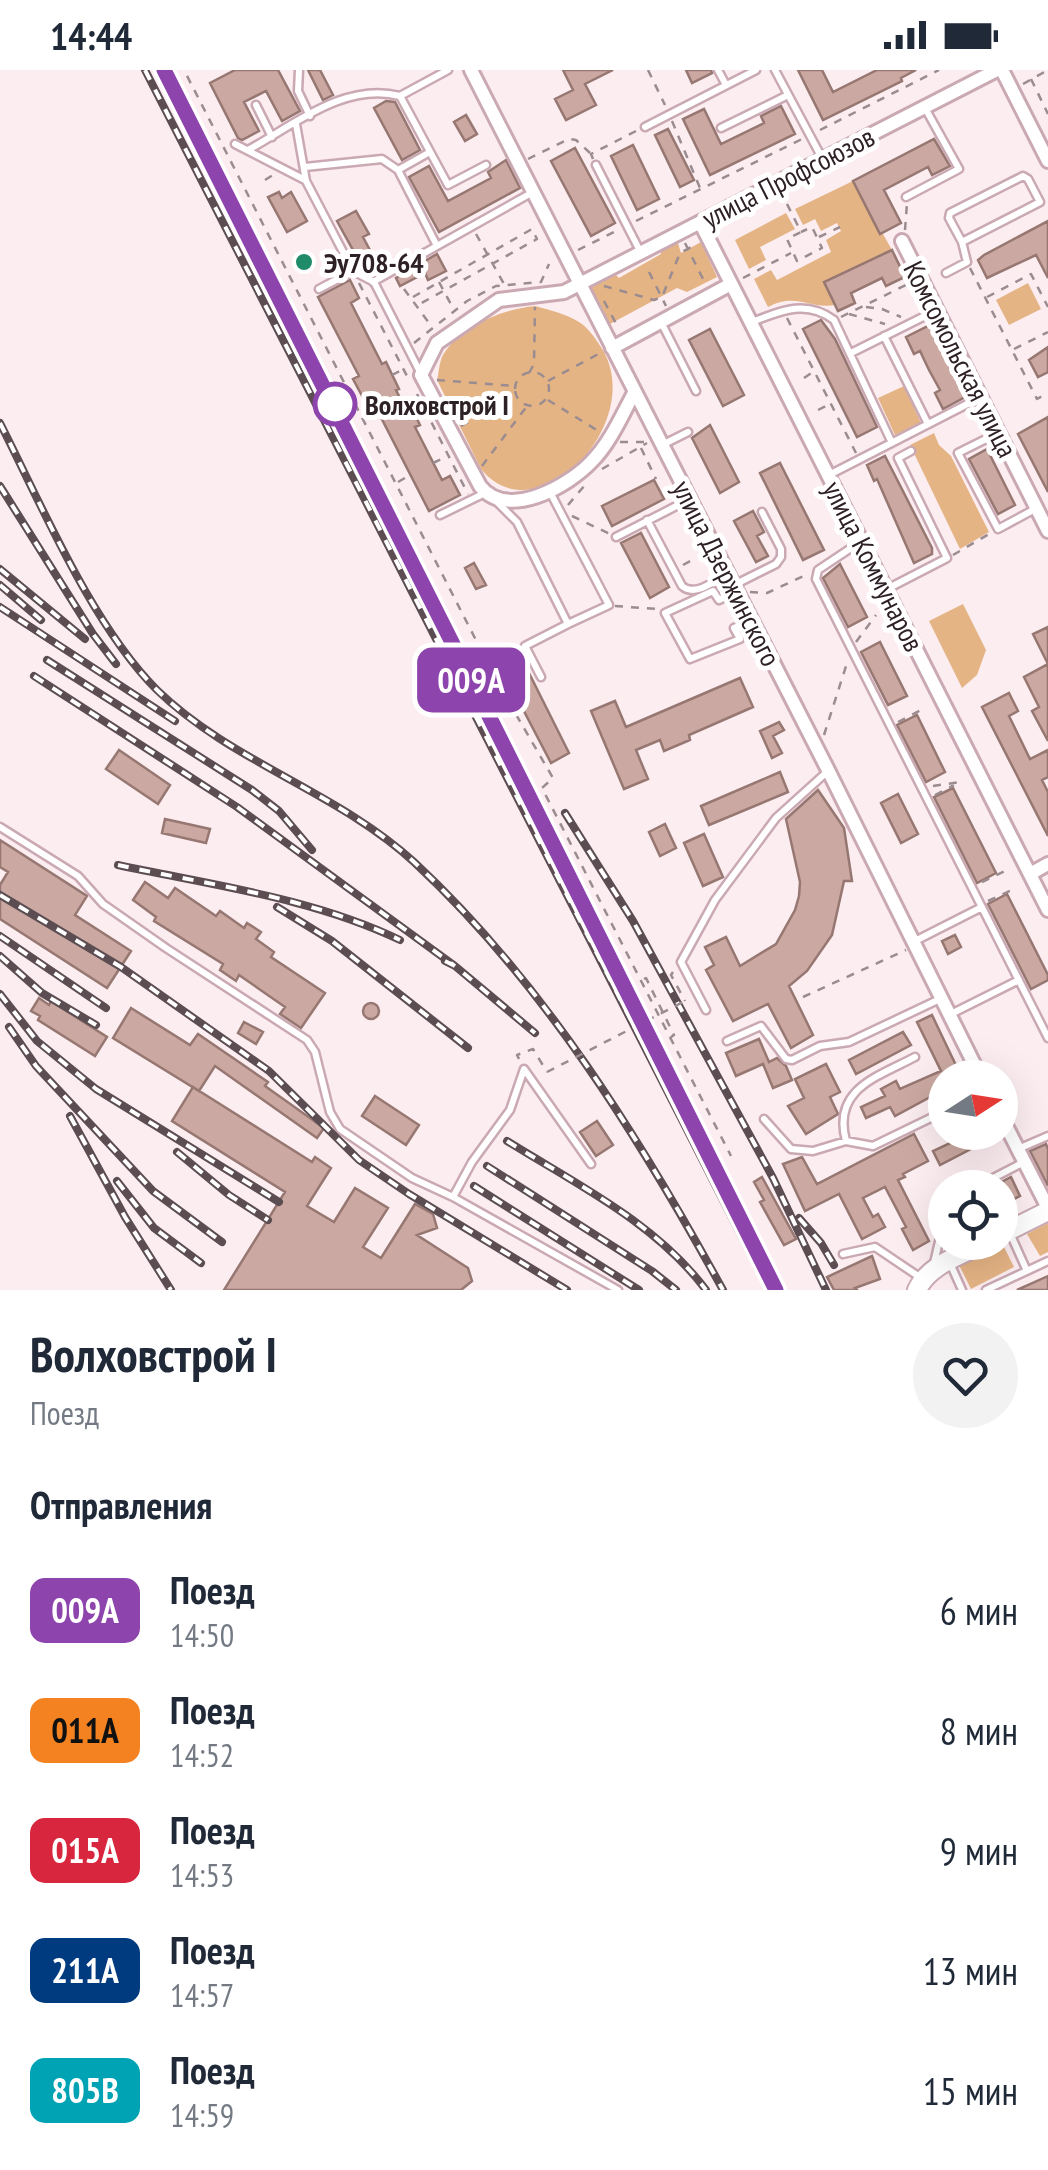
<!DOCTYPE html>
<html lang="ru">
<meta charset="utf-8">
<style>
:root{--surface:#fff;--page:#f2f2f3;--text:#1f2937;--muted:#747a83}
body{margin:0;font-family:"PT Sans Narrow",sans-serif;background:var(--page);color:var(--text);height:100vh;display:flex;flex-direction:column;font-size:38px;white-space:nowrap}
*{box-sizing:border-box;margin:0}
p{font-size:32px;color:var(--muted)}
.icon{flex:none;width:55px;height:55px;fill:none;stroke:currentColor;stroke-width:2;stroke-linecap:round;stroke-linejoin:round}
.map{position:relative;height:1220px;overflow:hidden}
.drawer{display:flex;flex-direction:column;background:var(--surface);flex:1}
.drawer>*{flex:none}
.badge{padding:0 20px;border-radius:15px;font-size:35px;line-height:65px}
.needle{width:65px;rotate:78deg}
.fabs{position:absolute;left:928px;top:990px;display:grid;gap:20px}
.fabs a{display:grid;place-items:center;width:90px;height:90px;border-radius:50%;background:var(--surface);box-shadow:0 10px 40px #0002;font-size:50px}
.map>.badge{position:absolute;translate:-50% -50%;box-shadow:0 0 0 5px #fff}
h2{padding:0 30px;font-size:38px;line-height:90px}
.round{display:grid;place-items:center;flex:none;width:105px;height:105px;border-radius:52px;background:var(--page)}
.summary{display:flex;align-items:center;justify-content:space-between;height:170px;padding:0 30px}
h1{font-size:48px;font-weight:700;line-height:75px}
ul{padding:0;list-style:none}
li{display:flex;align-items:center;gap:30px;height:120px;padding:0 30px}
li div{flex:1}
li b{display:block;font-size:38px}
li em{font-style:normal}
li .badge{min-width:110px;font-weight:700;text-align:center}
.status{display:flex;justify-content:space-between;align-items:center;height:70px;padding:0 50px;background:var(--surface);direction:ltr}
.status svg{height:28px;fill:currentColor}
.map>svg:first-child{display:block}
.green{fill:#e5b485}
.building{fill:#cba9a2;stroke:#977771;stroke-width:2.5}
.lines{fill:none;stroke-linecap:round;stroke-linejoin:round}
.lane-casing{stroke:#caa9b3;stroke-width:11}
.street-casing{stroke:#caa9b3;stroke-width:18}
.secondary-casing{stroke:#caa9b3;stroke-width:22}
.path{stroke:#9a8c90;stroke-width:2.5;stroke-dasharray:8 8;stroke-linecap:butt}
.lane{stroke:#fff;stroke-width:6}
.street{stroke:#fff;stroke-width:12}
.secondary{stroke:#fff;stroke-width:18}
.rail-casing{stroke:#5b4d51;stroke-width:8}
.rail{stroke:#fff;stroke-width:4;stroke-dasharray:11;stroke-linecap:butt}
.path-bridge{stroke:#9a8c90;stroke-width:2.5;stroke-dasharray:8 8;stroke-linecap:butt}
.line-casing{stroke:#fff;stroke-width:22}
.line{stroke:#8e44ad;stroke-width:15}
.poi-dot{fill:#208b69;stroke:#fff;stroke-width:4}
.stop-dot{fill:#fff;stroke:#8e44ad;stroke-width:5}
.labels{text-anchor:middle;dominant-baseline:central;stroke-width:10;stroke-linejoin:round;paint-order:stroke}
.street-label{font-size:28px;fill:#2e2125;stroke:#fff}
.poi-label{font-size:28px;font-weight:bold;fill:#2e2125;stroke:#fff;text-anchor:start}
.stop-label{font-size:28px;font-weight:bold;fill:#2e2125;stroke:#fff;text-anchor:start}
</style>
<div class="status"><b>14:44</b><svg viewBox="0 0 49 12"><path d="M0 12V9h3v3zM5 12V6h3v6zM10 12V3h3v9zM15 12V0h3v12zM26 1h20v11H26zM47 4h2v5h-2z"/></svg></div>
<div class="map">
<svg width="1048" height="1220" viewBox="0 0 1048 1220">
<rect width="100%" height="100%" fill="#fcedf1"/>
<path class="green" d="M853 111 892 180 825 212 835 235C808 239 796 222 768 237L754 209 771 200 777 210 831 182 826 170 841 161 837 153 821 161 815 149 803 155 795 139Z
M786 143 795 159 760 177 766 190 749 199 735 170Z
M677 170 681 183 701 172 717 207 687 222 677 218 610 254 591 218 615 204 619 208 661 184 659 178Z
M1028 213 1041 239 1009 255 996 230Z
M535 236C549 240 567 244 579 252 589 258 598 272 604 282 644 357 535 466 481 399L437 310C439 303 439 292 443 285 460 256 503 239 535 236Z
M904 316 921 353 895 365 878 328Z
M934 363 939 375 951 386 989 462 960 479 910 375Z
M963 534 986 580 977 605 962 618 929 551Z
M1048 1153V1182L1040 1186 1027 1164Z
M1003 1175 1014 1197 971 1219 959 1195Z"/>
<path class="building" d="M235 0H278L300 41 282 51 266 21 244 32 259 61 242 70 238 68 210 13Z
M308 0H320L333 25 323 30Z
M563 0H613L585 14 596 35 566 50 555 29 573 20Z
M686 0H711L712 3 692 13Z
M798 0H822L833 22 877 0H916L901 8 902 11 823 50Z
M386 31 395 32 420 80 402 90 374 38Z
M781 36 795 64 710 105 683 49 704 39 721 74 764 53 761 46Z
M466 45 477 64 465 71 454 52Z
M668 59 694 110 680 117 655 65Z
M934 69 950 96 932 105 928 97 884 120 901 153 880 164 853 111Z
M633 75 659 129 637 140 611 86Z
M575 78 615 153 591 166 551 91Z
M506 90 520 118 439 162 409 107 429 96 448 131 491 108 488 102Z
M279 122 282 128 291 122 307 151 287 162 268 127Z
M356 141 369 164 363 167 372 184 364 192 359 191 337 151Z
M1048 151V208L1036 185 987 208 978 190 984 185Z
M892 180 905 207 886 216 882 208 851 223 855 233 838 241 824 212Z
M437 184 446 201 428 210 425 203 400 216 396 208Z
M350 210 359 228 351 233 382 294 386 292 399 319 396 320 410 348 415 345 420 355 415 357 442 410 450 406 460 425 429 441 373 332 367 335 353 309 359 306 318 227Z
M821 250 835 269 877 357 857 367 803 259Z
M930 255 967 326 943 339 935 323 940 320 929 300 920 281 914 284 906 267Z
M710 259 744 325 723 336 689 270Z
M1048 277V302L1038 307 1029 290Z
M1048 347V422L1018 364Z
M710 355 739 412 720 423 692 368Z
M987 379 1015 435 998 444 969 389Z
M885 386 932 478V484L914 493 877 409 874 411 867 395Z
M780 393 824 480 803 490 760 403Z
M654 410 664 429 612 456 602 436Z
M753 441 764 462 757 466 768 486 756 492 734 451Z
M641 463 669 517 650 528 621 473Z
M474 493 486 515 476 519 465 498Z
M840 494 867 547 848 557 823 508Z
M1048 557V594L1033 564Z
M880 572 907 626 888 635 861 582Z
M521 587 569 683 551 693 501 597Z
M1048 594V671L1032 641 1039 637 1024 607Z
M740 608 753 637 689 665 690 670 664 681 660 670 636 680 648 709 624 719 591 641 615 631 626 657Z
M1009 623 1018 641 1009 646 1030 689 1048 680V707L1042 710 1048 722V766L982 637Z
M917 645 945 702 926 712 897 655Z
M779 652 784 660 773 666 782 683 772 688 760 661Z
M119 680 170 715 158 734 106 699Z
M780 702 788 722 709 755 701 736Z
M953 718 996 803 977 813 934 727Z
M818 720 844 758 852 811H844L832 865 807 901 789 916 813 965 791 978 768 934 733 951 706 900 714 895 705 877 726 867 740 896 776 874 795 840 799 826 800 812 786 749Z
M898 724 918 764 901 773 881 733Z
M165 749 210 759 206 773 162 763Z
M665 754 676 778 660 786 649 762Z
M704 764 723 807 703 816 684 773Z
M0 770 87 826 75 845 131 881 107 918 0 849V815L8 802 0 797Z
M145 812 168 828 175 818 216 846 220 841 244 858 247 853 261 862 256 869 274 882 271 887 325 923 301 958 280 944 285 937 239 905 236 911 220 900 223 894 154 851 156 847 133 830Z
M1007 824 1048 905V910L1031 919 988 834Z
M955 865 961 877 948 884 942 871Z
M39 928 49 935 51 931 107 967 95 986 38 950 40 946 31 941Z
M363 941a8 8 0 1 1 16 0a8 8 0 1 1-16 0Z
M131 938 190 975 198 964 268 1012 265 1016 324 1058 317 1068 215 996 199 1021 113 968Z
M932 945 962 1008H945V1019L895 1046 890 1037 866 1048 861 1037 885 1026 881 1019 896 1011 900 1019 941 1001 917 952Z
M244 952 263 962 256 974 238 963Z
M903 962 911 975 856 1004 849 990Z
M759 969 769 992 777 988 786 996 792 1010 773 1018 763 994 736 1006 726 983Z
M826 994 840 1022 830 1027 838 1044 806 1064 788 1036 804 1028 795 1009Z
M193 1017 312 1092 315 1087 331 1098 307 1136 334 1152 355 1118 388 1138 363 1177 381 1188 415 1134 433 1144 437 1158 417 1165 468 1198 472 1211 461 1220H224L285 1122 172 1051Z
M375 1026 419 1055 406 1075 362 1046Z
M597 1051 613 1075 596 1086 580 1062Z
M914 1064 928 1091 903 1104 905 1107 898 1110 929 1171 913 1180 902 1159 906 1157 885 1117 863 1128 873 1147 878 1144 885 1157 862 1169 839 1124 805 1141 783 1094 802 1087 817 1114Z
M965 1066 971 1079 940 1095 933 1081Z
M1046 1074 1048 1079V1116L1030 1081Z
M762 1107 796 1169 784 1175 760 1132 764 1130 754 1112Z
M1011 1107 1020 1126 1000 1136V1118H990Z
M872 1186 880 1209 855 1218 857 1220H834L827 1207Z
M1048 1206V1220H1017Z"/>
<g class="lines">
<defs>
<path id="lane" d="M299 0 298 21 310 46
M448 0 400 26 448 115 486 95
M718 0 726 15
M775 0 822 88
M256 35 272 67
M296 54 306 111 353 201 374 212 421 304
M645 57 756 0
M721 58 788 25
M235 74 305 110
M248 80C294 55 344 12 400 26
M430 82 398 100 437 176
M596 95 641 183
M305 97 382 89 398 100
M1023 106 1028 109 1040 132 962 172 949 148 950 143Z
M906 127 959 99 925 38
M946 203 967 192 962 172
M373 212 533 122
M319 219 353 201
M661 252 696 321
M752 252C780 241 806 229 834 250L892 373
M884 266 928 354
M851 283 935 241
M998 363 958 383 998 459 1035 439
M662 375 688 362
M829 405 981 327
M494 429 517 452 568 554 609 535 550 422
M440 445 485 423
M647 450 682 516C695 527 712 512 726 505
M616 467 688 430
M860 472 818 500 816 509 1048 968
M736 514 776 494 781 487V479L762 442
M887 519 947 488 898 388 911 381
M735 522 719 530 713 521 665 543 690 589 740 569 734 558 750 551
M541 607 525 576 568 554
M0 757 78 806 103 834 166 878 307 970 315 982 330 1042 340 1059 412 1108 453 1127 618 1220
M915 871 982 837
M706 940 681 892 715 830 776 748 828 701
M951 944 1019 910
M727 971 761 956 786 989 792 990 820 976 849 972 942 928
M764 1049 791 1079 813 1081 846 1071 873 1076 945 1041
M846 1071C832 1019 877 1007 915 987
M1018 1079 1048 1066
M974 1118 1024 1092
M453 1127 472 1092 510 1040 524 999 591 1094
M1009 1161 1027 1201
M843 1184 875 1177 921 1208
M934 1193 945 1146
M950 1193 962 1220
M986 1220 1048 1191"/>
<path id="street" d="M471 0 828 700 981 1008
M1002 0 1048 91
M700 152 1048 840
M902 171 1048 461
M612 278 731 214
M634 323C622 345 610 373 592 391 569 416 507 451 480 416L421 305 437 273 499 230 564 222 997 0
M1030 804 1048 794
M1000 1044 1048 1138"/>
<path id="secondary" d="M1000 1165 1048 1141
M917 1220C929 1194 962 1185 986 1172"/>
</defs>
<use href="#lane" class="lane-casing"/>
<use href="#street" class="street-casing"/>
<use href="#secondary" class="secondary-casing"/>
<path class="path" d="M156 0 472 625 500 617 184 0
M648 0 665 35
M1031 9 1048 44
M1023 14 1048 0
M672 51 700 118
M820 60 939 0
M528 89 569 69 576 70 590 83
M593 89 591 84 636 61
M265 110 276 103
M787 134 801 162 787 169 797 191 822 178 812 157 801 162
M636 151 804 68
M905 160 907 133
M476 164 504 214
M819 167 840 157
M685 173 706 215
M578 180 620 159
M970 198 1037 329 1048 323
M649 202 666 236
M743 208 791 183
M439 212 454 240
M359 213 408 308
M604 216 654 230 662 227 680 183 697 174
M404 219 432 257
M413 227 532 159 537 169 418 235
M987 227 1031 204 1048 237
M604 231 619 259
M866 237 882 239 901 247
M849 244 885 254
M841 247 910 213
M787 248 856 383
M414 273 467 231 496 216 541 212 549 194
M1014 279 1048 262
M515 319a17 17 0 1 1 34 0a17 17 0 1 1-34 0Z
M529 303 534 294 535 237
M392 305 402 300
M804 308 813 302
M437 310 514 316
M548 311 602 282
M417 324 468 424
M548 330 600 362
M818 340 830 334
M461 356 516 327
M620 372H647
M641 378 656 409
M433 393 446 387
M482 396 527 336
M602 399 647 373
M398 412 410 405
M568 435 585 415
M572 446 610 464
M953 485 989 464
M683 495 696 488
M750 522 767 523 808 504
M615 536 657 539
M856 572 876 545
M500 617 553 708 542 718 731 1086
M898 652 923 639
M824 665 847 593
M933 716 960 712
M935 725 954 715
M982 812 1005 801
M988 831 1014 819
M673 902 671 905 685 931
M644 909 646 908 674 965 671 967
M803 927 906 880
M519 989 517 985 533 979 547 1002"/>
<use href="#lane" class="lane"/>
<use href="#street" class="street"/>
<use href="#secondary" class="secondary"/>
<defs>
<path id="rail" d="M145 0 769 1220
M164 0 388 441
M0 353C42 436 92 555 157 620 231 692 338 722 414 792 543 912 639 1067 723 1220
M0 416 93 564 116 594
M0 499 85 569
M0 515 41 550
M0 537 175 651
M47 590 252 720 279 741 312 780
M34 606 237 737 455 896
M565 743 633 851 773 1108 826 1220
M118 795C211 815 313 828 400 870
M0 825 121 897 269 1001 359 1090 409 1124 567 1220
M277 837 332 871 468 978
M0 866 106 938
M0 886 42 923 96 955
M445 891 455 896 535 963
M0 924 37 971 96 1019 279 1132
M9 957 36 996 153 1121 222 1172
M70 1046 125 1147 171 1220
M507 1071C576 1114 656 1153 706 1220
M177 1082 229 1125 268 1150
M487 1096 652 1201 676 1220
M117 1111 154 1158 201 1193
M474 1116 639 1220
M799 1148 821 1173 834 1195"/>
</defs>
<use href="#rail" class="rail-casing"/>
<use href="#rail" class="rail"/>
<path class="path-bridge" d="M547 1002 685 931"/>
</g>
<g class="lines">
<defs>
<path id="line" d="M164 0C371 405 571 814 776 1220"/>
</defs>
<use href="#line" class="line-casing"/>
<use href="#line" class="line"/>
</g>
<circle class="poi-dot" cx="304" cy="192" r="10"/>
<circle class="stop-dot" cx="335" cy="334" r="20"/>
<g class="labels">
<g class="street-label">
<text transform="translate(788 107) rotate(-27)">улица Профсоюзов</text>
<text transform="translate(961 289) rotate(63)">Комсомольская улица</text>
<text transform="translate(874 496) rotate(63)">улица Коммунаров</text>
<text transform="translate(727 503) rotate(63)">улица Дзержинского</text>
</g>
<g class="poi-label">
<text x="324" y="192">Эу708-64</text>
</g>
<g class="stop-label">
<text x="365" y="334">Волховстрой I</text>
</g>
</g>
</svg>
<div class="fabs">
<a><svg class="needle" viewBox="-14 -14 28 28"><path d="M0-13l5 13h-10z" fill="#e53935"/><path d="M0 13l5-13h-10z" fill="#747a83"/></svg></a>
<a><svg class="icon" aria-label="locate" viewBox="0 0 24 24"><circle cx="12" cy="12" r="6"/><path d="M12 2v4M12 18v4M2 12h4M18 12h4"/></svg></a>
</div>
<b class="badge" style="left:471px;top:610px;background:#8e44ad;color:#fff">009А</b>
</div>
<section class="drawer">
<div class="summary"><div><h1>Волховстрой I</h1><p>Поезд</p></div><a class="round"><svg class="icon" aria-label="heart" viewBox="0 0 24 24"><path d="M12 20l-8-8c-3-5 5-10 8-4 3-6 11-1 8 4z"/></svg></a></div>
<h2>Отправления</h2>
<ul>
<li><span class="badge" style="background:#8e44ad;color:#fff">009А</span><div><b>Поезд</b><p>14:50</p></div><em>6 мин</em></li>
<li><span class="badge" style="background:#f58220;color:#111">011А</span><div><b>Поезд</b><p>14:52</p></div><em>8 мин</em></li>
<li><span class="badge" style="background:#d7263d;color:#fff">015А</span><div><b>Поезд</b><p>14:53</p></div><em>9 мин</em></li>
<li><span class="badge" style="background:#003b80;color:#fff">211А</span><div><b>Поезд</b><p>14:57</p></div><em>13 мин</em></li>
<li><span class="badge" style="background:#00a3b4;color:#fff">805В</span><div><b>Поезд</b><p>14:59</p></div><em>15 мин</em></li>
</ul>
</section>
